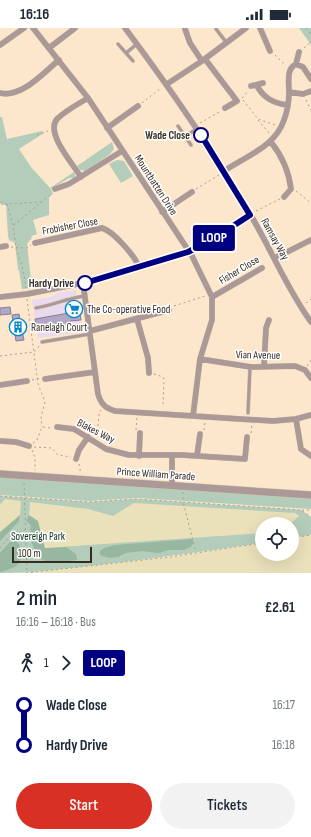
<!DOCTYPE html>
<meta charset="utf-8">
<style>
:root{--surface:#fff;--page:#f2f2f3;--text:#1f2937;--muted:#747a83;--accent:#d93025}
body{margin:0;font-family:"Sofia Sans Condensed",sans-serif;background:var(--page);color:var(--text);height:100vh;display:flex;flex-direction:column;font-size:15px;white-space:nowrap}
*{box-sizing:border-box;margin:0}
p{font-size:13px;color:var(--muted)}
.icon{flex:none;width:22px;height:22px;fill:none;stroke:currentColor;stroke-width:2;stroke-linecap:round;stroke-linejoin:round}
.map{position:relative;height:545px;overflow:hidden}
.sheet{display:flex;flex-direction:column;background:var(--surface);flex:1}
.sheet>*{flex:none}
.badge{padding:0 8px;border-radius:3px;font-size:14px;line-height:26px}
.buttons{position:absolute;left:255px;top:489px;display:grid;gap:8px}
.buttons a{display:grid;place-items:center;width:44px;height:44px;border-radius:50%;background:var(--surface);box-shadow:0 4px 16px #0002;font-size:20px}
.scale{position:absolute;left:12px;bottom:10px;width:80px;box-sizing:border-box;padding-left:4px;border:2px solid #352d22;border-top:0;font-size:11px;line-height:14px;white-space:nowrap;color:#352d22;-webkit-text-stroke:3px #fff;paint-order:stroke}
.map>.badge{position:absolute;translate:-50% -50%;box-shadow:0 0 0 2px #fff}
.legs{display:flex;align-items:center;gap:6px;height:44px;padding:0 16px;font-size:13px}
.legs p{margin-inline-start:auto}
.overview{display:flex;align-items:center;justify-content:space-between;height:68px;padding:0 16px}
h1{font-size:22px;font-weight:600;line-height:30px}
.button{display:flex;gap:8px;margin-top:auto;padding:8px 16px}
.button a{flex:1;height:46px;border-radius:24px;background:var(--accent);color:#fff;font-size:16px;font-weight:600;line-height:46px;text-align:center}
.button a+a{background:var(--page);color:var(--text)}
ul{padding:0 16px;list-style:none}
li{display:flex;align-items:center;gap:14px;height:40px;font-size:15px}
li i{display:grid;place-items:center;width:6px;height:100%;margin:0 5px;background:currentColor}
li i::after{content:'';width:10px;height:10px;margin:-5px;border:3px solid;border-radius:50%;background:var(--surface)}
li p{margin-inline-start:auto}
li:first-child i{background:linear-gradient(#0000 50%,currentColor 0)}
li:last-child i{background:linear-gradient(currentColor 50%,#0000 0)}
.status{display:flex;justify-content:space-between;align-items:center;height:28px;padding:0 20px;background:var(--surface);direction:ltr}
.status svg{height:11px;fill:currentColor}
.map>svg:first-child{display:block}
.commercial{fill:#eadaed}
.green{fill:#b4cdba}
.forest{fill:#98b7a0}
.sand{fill:#eae1bb}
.building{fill:#b0a8c5;stroke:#857c98}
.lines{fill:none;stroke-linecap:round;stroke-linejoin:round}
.service-casing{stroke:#d4c2aa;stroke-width:4}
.minor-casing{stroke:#d4c2aa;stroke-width:6}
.tertiary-casing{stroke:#d4c2aa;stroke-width:8}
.path{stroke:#ae9e89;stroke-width:1;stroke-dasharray:2 3;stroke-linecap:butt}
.service{stroke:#ab9997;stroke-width:3}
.minor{stroke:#ab9997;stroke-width:5.5}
.tertiary{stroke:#ab9997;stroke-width:7}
.line-1-casing{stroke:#fff;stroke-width:9}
.line-1{stroke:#000080;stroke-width:6}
.stop-1-dot{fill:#fff;stroke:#000080;stroke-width:2}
.labels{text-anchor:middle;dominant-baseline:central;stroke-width:3;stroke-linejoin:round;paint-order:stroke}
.stop-label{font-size:11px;font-weight:bold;fill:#352d22;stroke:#fff;text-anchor:end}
.street-label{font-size:11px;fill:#352d22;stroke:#fff}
.poi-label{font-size:11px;fill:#352d22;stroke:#fff;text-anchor:start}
.park-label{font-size:11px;fill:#0c331b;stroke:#fff}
</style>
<div class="status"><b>16:16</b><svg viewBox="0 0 49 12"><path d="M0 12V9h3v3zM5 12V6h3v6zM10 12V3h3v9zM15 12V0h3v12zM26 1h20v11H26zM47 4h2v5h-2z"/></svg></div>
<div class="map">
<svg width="311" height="545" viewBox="0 0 311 545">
<rect width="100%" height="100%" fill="#fce7cc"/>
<path class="commercial" d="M76 262 82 304 38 310 32 272 51 269 57 265Z"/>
<path class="green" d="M299 0H311V17Z
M0 89H2L7 111 42 103 44 105 19 121 31 139 50 160 74 144 76 150H69L51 161 53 166 49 169V187L33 192 37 206 32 208 31 211 27 216 32 260 22 261 19 242H18L15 215 9 212 8 208 6 177H1L0 172Z
M112 114 114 121 110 126 86 143 80 142 77 138Z
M117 132 124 133 133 148 121 155 109 136Z
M0 449 311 470V481L136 470 89 473 0 467Z
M0 468 89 474 136 471 301 482 311 489V507L292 510V496H262V515C213 522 165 529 116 535 78 540 39 545 0 545Z"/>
<path class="forest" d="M20 487 19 493 0 513V504Z
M29 487 38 492 45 520 66 519 76 526 77 532 48 535 39 530C33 517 28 512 31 497L26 493Z
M192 511 194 514 191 519 184 522H169L159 525 142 523 126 525 118 529 109 530 100 527V523L104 520 115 517Z
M16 513C20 517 21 520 21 525 22 539 11 541 0 544V525L10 514Z"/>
<path class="sand" d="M5 471 21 473 20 487 0 504V477Z
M30 474 88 481 113 488 134 475 295 485 299 488 290 496H262V505L45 520 38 493 29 487Z
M311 507V545H24L170 529 262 515V526H292V510Z"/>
<path class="building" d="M78 274 81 292 70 293 71 298 37 303 35 291 69 285 68 276Z
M10 279 11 286 0 287V280Z
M19 286 24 312 16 313 12 287Z"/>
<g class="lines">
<defs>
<path id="service" d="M216 1 226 14
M118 16 133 33
M126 25 137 16
M178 98 191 117
M185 108 197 101
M36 280C53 277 68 270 85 268
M42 314 90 306
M248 385 250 339"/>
<path id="minor" d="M33 0 88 70 192 228 212 269V292L200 331 193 388
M125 0C170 60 212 121 250 186 271 221 287 261 311 294
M260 0 270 23
M185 1 190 15 202 33
M0 17 24 0
M49 20 75 0
M205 31 237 73 225 80
M296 36 299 24
M167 56 202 33 246 0
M251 58 263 55
M257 58C264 70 273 75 287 77
M289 64 303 66 311 63
M0 65C22 70 43 45 59 32
M107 100 138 78
M271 114C282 128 289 144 291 161L284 169
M224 143C246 128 275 119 284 92 287 84 289 72 289 64 289 54 286 41 296 36L303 39 311 51
M81 149C73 136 45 105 57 91 65 83 78 76 88 70
M55 161 69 156 122 123
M162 184 192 164
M35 215 102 200C113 203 135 228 139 239
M0 219 6 218
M275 230 311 212
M83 255 98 366C101 376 105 380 115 383L273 393 296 391 311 387
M0 269 27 266 83 255 188 224 213 211 250 187
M212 269 262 240
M137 291 148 330 149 345
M90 303 169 282
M200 331 251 339 295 338 305 342 311 350
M264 338 266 300 269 292
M45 351 95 344
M0 357 27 353
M296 391 301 421 311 428
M57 399 74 401 106 421 129 427H182L245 431 247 409
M0 413 16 414 29 418
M139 428 140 405
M197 428 200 406
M76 431 79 422 88 409
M172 458V428"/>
<path id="tertiary" d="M0 446 311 467"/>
</defs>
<use href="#service" class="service-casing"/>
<use href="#minor" class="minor-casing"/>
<use href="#tertiary" class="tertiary-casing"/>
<path class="path" d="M306 0 311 7
M304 20 311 14
M275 27 285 37
M242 70 248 63
M243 72 258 91 275 97
M306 72 311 82
M142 75 161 60
M258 92 270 106
M200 95 221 83
M37 107 48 103
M196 161 219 147
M296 163 311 175
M0 174 7 176 41 174
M7 176 13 197 16 220 23 241 26 260
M256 183 280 171
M14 197 51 166
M11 219 27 220 31 217
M27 271 38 356 45 374 41 389 42 399
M306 275 311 271
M174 278 205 268
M0 328 34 324 40 317
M307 338 311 332
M154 346 163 349 164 351 163 379
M32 352 40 350
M136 402 137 389
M204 402 205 393
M251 405 252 396
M97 408 99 386 101 382
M33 415 37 412 42 399 51 400
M34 419 52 420 58 427 71 429
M32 422 35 430V442
M79 436 81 446
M24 455 27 545
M183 464V474L301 482 311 489
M0 468 89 474 136 471 183 474 196 524
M302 482H311
M292 510 311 507
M0 520 9 509 25 502
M26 545 170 529 262 515"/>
<use href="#service" class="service"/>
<use href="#minor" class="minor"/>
<use href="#tertiary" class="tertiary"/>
</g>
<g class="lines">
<defs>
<path id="line-1" d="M85 255 188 224 213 211 250 187 201 107"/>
</defs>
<use href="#line-1" class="line-1-casing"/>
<use href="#line-1" class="line-1"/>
</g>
<defs>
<symbol id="supermarket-ring" viewBox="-11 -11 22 22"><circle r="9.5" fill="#fff" stroke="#0187cd" stroke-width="1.5"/><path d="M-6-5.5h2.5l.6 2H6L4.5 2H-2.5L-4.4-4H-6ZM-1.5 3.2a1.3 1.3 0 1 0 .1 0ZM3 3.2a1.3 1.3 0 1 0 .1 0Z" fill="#0187cd"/></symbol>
<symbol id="building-ring" viewBox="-11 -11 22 22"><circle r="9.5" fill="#fff" stroke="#0187cd" stroke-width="1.5"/><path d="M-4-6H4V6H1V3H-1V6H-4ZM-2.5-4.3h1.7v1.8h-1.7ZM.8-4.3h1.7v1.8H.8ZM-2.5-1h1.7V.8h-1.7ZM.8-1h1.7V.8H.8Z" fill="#0187cd"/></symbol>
</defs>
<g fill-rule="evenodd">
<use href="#supermarket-ring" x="64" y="271" width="20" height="20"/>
<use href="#building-ring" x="8" y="289" width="20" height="20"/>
</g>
<g class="stop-1-dot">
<circle cx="201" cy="107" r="7"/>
<circle cx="85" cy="255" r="7"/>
</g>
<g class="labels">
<g class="stop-label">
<text x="190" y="107">Wade Close</text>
<text x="74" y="255">Hardy Drive</text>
</g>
<g class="street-label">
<text transform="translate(156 157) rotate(57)">Mountbatten Drive</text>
<text transform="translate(70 198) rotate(-11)">Frobisher Close</text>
<text transform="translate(275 211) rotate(61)">Ramsay Way</text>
<text transform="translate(239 242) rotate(-31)">Fisher Close</text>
<text transform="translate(258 327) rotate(1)">Vian Avenue</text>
<text transform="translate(96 403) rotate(27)">Blakes Way</text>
<text transform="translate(156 446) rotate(4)">Prince William Parade</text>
</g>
<g class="poi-label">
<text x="87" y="281">The Co-operative Food</text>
<text x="31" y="299">Ranelagh Court</text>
</g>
<g class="park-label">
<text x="38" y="508">Sovereign Park</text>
</g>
</g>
</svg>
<div class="buttons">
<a><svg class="icon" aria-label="locate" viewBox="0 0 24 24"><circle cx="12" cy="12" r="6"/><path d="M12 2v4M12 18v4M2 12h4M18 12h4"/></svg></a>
</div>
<div class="scale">100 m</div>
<b class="badge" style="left:214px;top:210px;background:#000080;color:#fff">LOOP</b>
</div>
<section class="sheet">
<div class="overview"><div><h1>2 min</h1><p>16:16 – 16:18 · Bus</p></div><b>£2.61</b></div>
<div class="legs"><svg class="icon" aria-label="walk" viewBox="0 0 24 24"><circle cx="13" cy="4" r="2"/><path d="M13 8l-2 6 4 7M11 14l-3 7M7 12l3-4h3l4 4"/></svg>1<svg class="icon" aria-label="forward" viewBox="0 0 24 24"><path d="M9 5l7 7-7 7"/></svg><b class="badge" style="background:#000080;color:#fff">LOOP</b></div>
<ul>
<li><i style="color:#000080"></i><b>Wade Close</b><p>16:17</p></li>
<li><i style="color:#000080"></i><b>Hardy Drive</b><p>16:18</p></li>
</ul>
<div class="button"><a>Start</a><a>Tickets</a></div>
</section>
